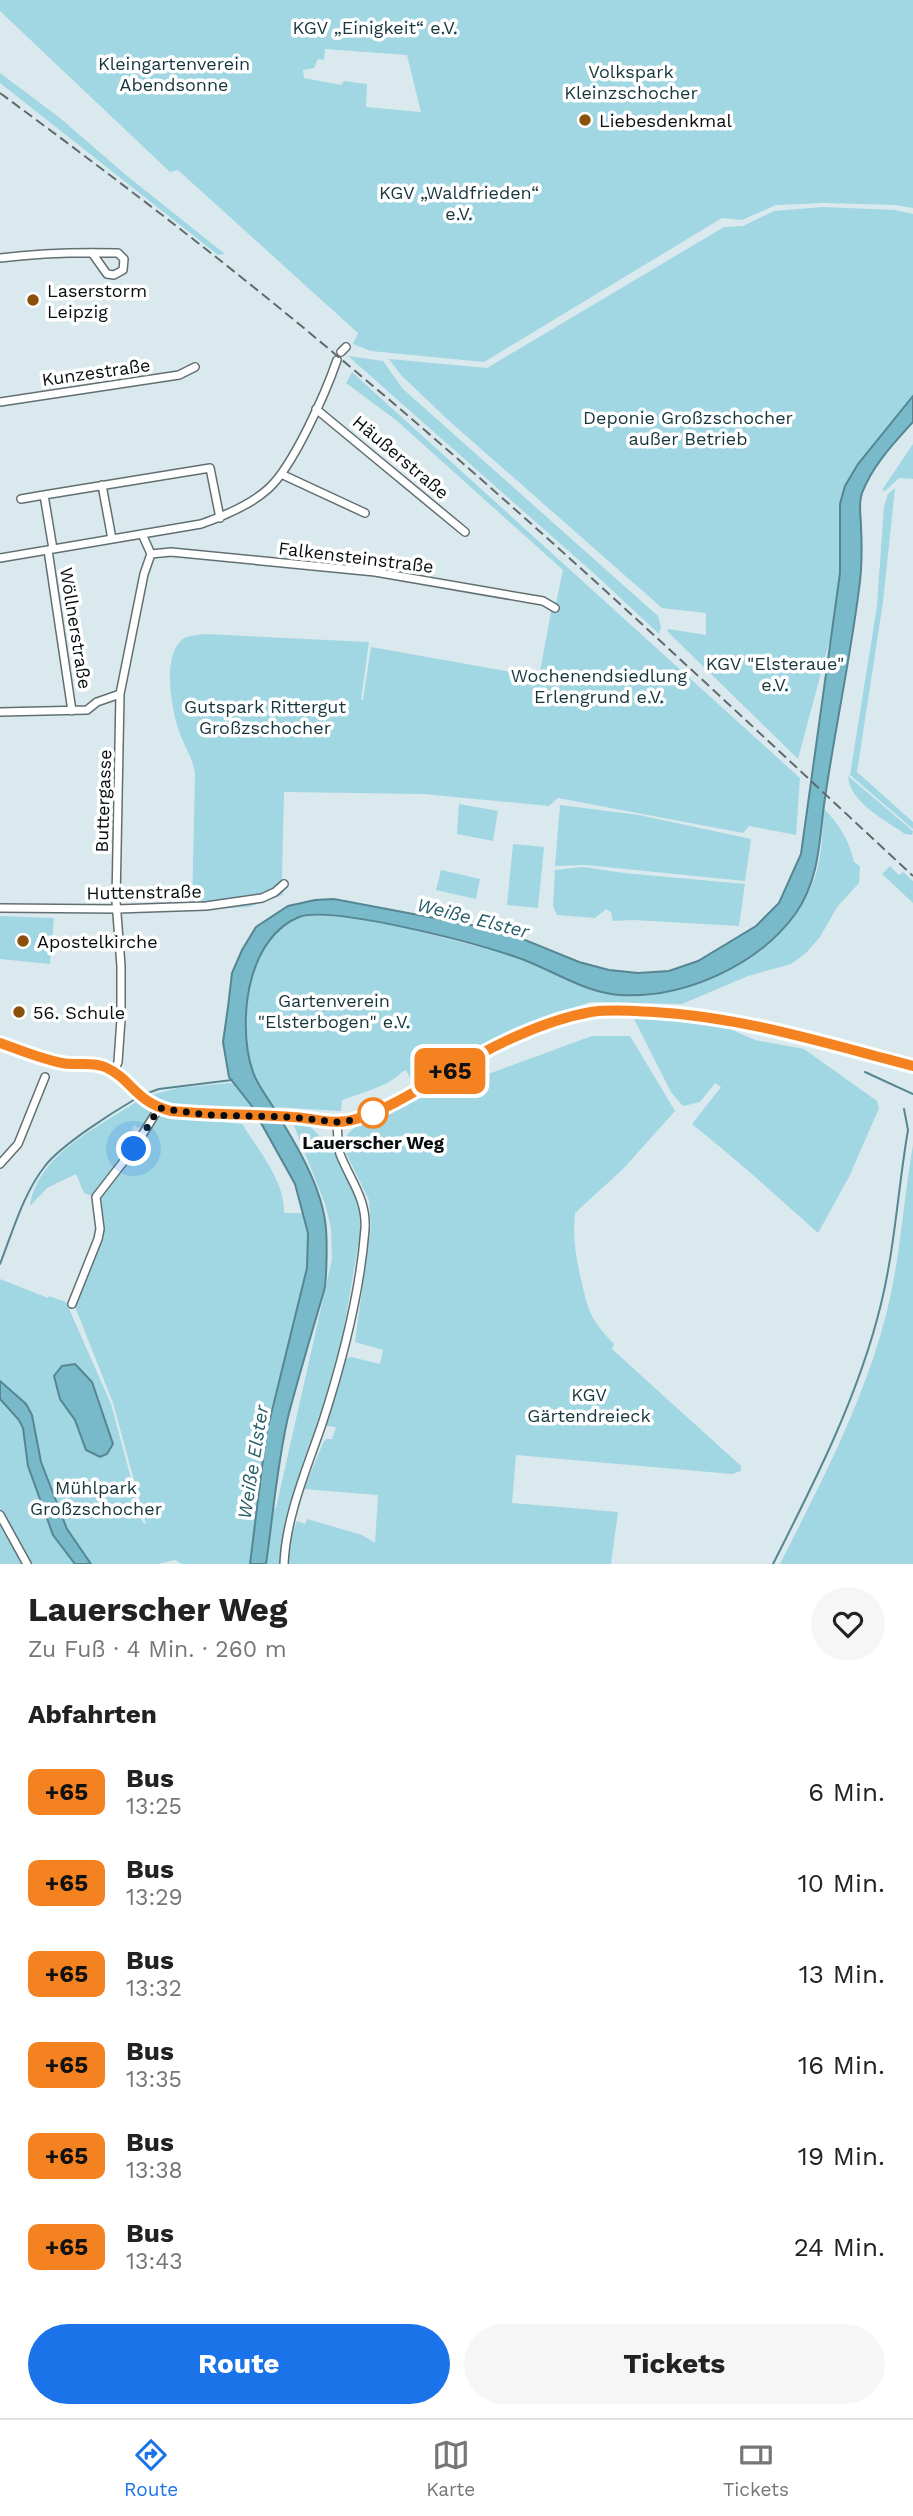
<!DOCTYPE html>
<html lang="de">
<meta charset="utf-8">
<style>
:root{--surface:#fff;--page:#f6f6f6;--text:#222;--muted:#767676;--line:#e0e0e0;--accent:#1a73e8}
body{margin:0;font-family:"Work Sans",sans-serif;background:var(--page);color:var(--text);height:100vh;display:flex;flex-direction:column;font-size:26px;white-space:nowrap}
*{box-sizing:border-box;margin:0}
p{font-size:23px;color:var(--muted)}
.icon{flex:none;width:38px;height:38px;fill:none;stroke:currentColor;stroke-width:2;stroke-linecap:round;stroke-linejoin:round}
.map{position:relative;height:1564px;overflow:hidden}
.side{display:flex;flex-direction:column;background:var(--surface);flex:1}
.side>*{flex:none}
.badge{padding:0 14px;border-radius:10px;font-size:24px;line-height:46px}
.you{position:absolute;width:35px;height:35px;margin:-18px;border:5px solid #fff;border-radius:50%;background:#1a73e8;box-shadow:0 0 0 10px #1a73e833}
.map>.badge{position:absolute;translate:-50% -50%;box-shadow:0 0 0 4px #fff}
h2{padding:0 28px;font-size:26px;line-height:63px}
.round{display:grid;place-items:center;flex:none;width:74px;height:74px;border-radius:37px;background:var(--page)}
.head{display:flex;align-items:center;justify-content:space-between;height:119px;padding:0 28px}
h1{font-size:33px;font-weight:700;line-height:52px}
.primary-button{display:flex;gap:14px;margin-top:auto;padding:14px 28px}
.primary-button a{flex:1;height:80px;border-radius:42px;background:var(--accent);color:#fff;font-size:28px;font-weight:700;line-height:80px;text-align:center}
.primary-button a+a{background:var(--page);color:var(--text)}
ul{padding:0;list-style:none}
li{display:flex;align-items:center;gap:21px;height:91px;padding:0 28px}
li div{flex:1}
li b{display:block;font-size:26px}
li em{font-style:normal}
li .badge{min-width:77px;font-weight:700;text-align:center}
.tab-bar{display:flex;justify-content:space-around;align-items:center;height:98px;border-top:2px solid var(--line);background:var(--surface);font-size:19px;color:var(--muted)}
.tab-bar a{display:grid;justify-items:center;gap:4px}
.tab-bar .on{color:var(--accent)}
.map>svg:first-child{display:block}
.green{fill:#a1d6e3;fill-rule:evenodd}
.water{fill:#78baca;stroke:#568692;stroke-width:2}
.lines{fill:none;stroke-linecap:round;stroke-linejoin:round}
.stream{stroke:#568692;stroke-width:2}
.minor-casing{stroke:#626f72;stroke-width:10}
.secondary-casing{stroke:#626f72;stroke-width:14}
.minor{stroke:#fff;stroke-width:7}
.secondary{stroke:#fff;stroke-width:10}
.rail{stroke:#60696c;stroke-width:2;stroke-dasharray:10 5;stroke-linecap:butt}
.line-casing{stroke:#fff;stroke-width:16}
.line{stroke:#f58220;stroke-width:10}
.walk{stroke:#080d0f;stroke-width:7;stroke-dasharray:0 12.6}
.poi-dot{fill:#8b510a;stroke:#fff;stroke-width:2.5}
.stop-dot{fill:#fff;stroke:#f58220;stroke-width:3.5}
.labels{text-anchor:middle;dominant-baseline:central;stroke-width:7;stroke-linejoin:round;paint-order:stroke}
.park-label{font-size:18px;fill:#15363d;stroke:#fff}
.poi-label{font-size:18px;fill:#080d0f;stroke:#fff;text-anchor:start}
.street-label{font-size:18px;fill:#080d0f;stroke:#fff}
.stop-label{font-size:18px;font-weight:bold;fill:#080d0f;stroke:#fff}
.water-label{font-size:19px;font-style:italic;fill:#275e6a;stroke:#fff}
</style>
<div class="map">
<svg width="913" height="1564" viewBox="0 0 913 1564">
<rect width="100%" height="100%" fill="#dae9ed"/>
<path class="green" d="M0 0H913V208L895 205 825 203 776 205 742 220 722 218 484 362 371 351 353 344 358 333 178 170 170 172 0 11ZM325 49 407 55 421 112 366 107 367 84 344 81 341 85 304 78 303 70 314 68 318 59 324 60Z
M0 73 60 118 126 175 225 254 218 255 0 83Z
M823 207 895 210 913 214V396L858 464 845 486 840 504V573L830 639 798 759 667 631 669 629 706 635V613L662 608 447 419 401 375 389 359 487 368 724 227 743 226 774 211Z
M348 356 383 361 403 389 658 616 661 627 659 634 598 577Z
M352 372 800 778 796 835 749 826 743 833 558 798 549 806 423 794 284 792 282 877 283 895 249 907 192 910 195 774C193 757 183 745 178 728 171 707 162 654 183 639 188 635 199 635 205 634L369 642 361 700H363L371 647 539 677 551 612 555 608 563 570 396 420 346 383Z
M913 444V479L899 478 885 491 882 490Z
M895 488 883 602 857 772 913 822V829L850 775 877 606 884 506 888 494Z
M848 776 913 831 912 835 905 834C885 820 850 803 848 776Z
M459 804 498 811 493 841 457 834Z
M560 805 639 815 751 839 745 881 586 865 555 866Z
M824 809C839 824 849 840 854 862L860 866 859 883 837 907 820 937 806 953 791 964 748 976 682 1004 590 1002 533 1024 463 1056 413 1084 406 1070 402 1072C388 1087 360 1093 342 1100L341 1111 274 1107C267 1097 259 1087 254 1076 243 1053 245 1005 250 981 257 953 276 922 305 915 338 907 422 932 456 941 475 946 495 950 513 956 533 963 553 972 572 980 581 984 591 990 601 992 682 1004 774 961 811 887 822 864 822 834 824 809Z
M513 844 544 847 538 908 507 905Z
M890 866 899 875 903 872 913 881V903L882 874Z
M583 867 624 873 745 884 739 926 633 920 613 921 611 912 606 909 595 918 557 915 553 906 555 870Z
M441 870 480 879 476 899 436 890Z
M0 916 54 918 50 964 0 959Z
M633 1017 679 1021 730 1029 755 1040 804 1049 877 1101 879 1108 850 1175 818 1233C777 1196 736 1159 692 1124L721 1087 715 1083 700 1102 683 1106 671 1092Z
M592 1036H630L675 1111 623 1169 575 1213C573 1237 575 1252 580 1275 588 1309 588 1317 614 1344L612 1349 741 1466V1471L732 1474 516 1455 512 1503 618 1512 611 1564H288L292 1533 297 1521 305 1524 307 1519 362 1535 375 1543 378 1495 304 1489 323 1443 326 1439H332L336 1427 326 1426 345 1359 351 1357 380 1364 383 1350 355 1342 371 1226 369 1200 345 1151 347 1135 356 1126 400 1109 444 1082 450 1088Z
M230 1083 233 1084 254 1110 169 1104 147 1096 178 1088Z
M136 1102 152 1113 143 1126 138 1128 134 1125 132 1128 136 1136 92 1196 84 1193 76 1174 47 1188 30 1206C38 1154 97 1128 136 1102Z
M161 1116 242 1124C259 1151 285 1181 284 1213H303L308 1233 307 1268 271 1410 250 1564H182L175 1560 157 1564H91L67 1529 41 1462 35 1430 26 1404 0 1380V1279L48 1298 49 1296 66 1302 111 1404 143 1523 146 1524 113 1403 74 1304 104 1235 99 1200ZM75 1364 107 1454 86 1449 75 1420Z
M293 1123 310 1126 336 1154 357 1195 361 1213 360 1234 343 1334 321 1414 303 1462 286 1532 282 1564H266L273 1509 276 1508 332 1259 331 1228 325 1204Z
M913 1145V1564H780C823 1479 869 1392 890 1298 901 1248 904 1196 913 1145Z
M0 1399 19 1420 23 1428 28 1466 53 1535 75 1564H0Z"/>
<path class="water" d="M913 396V422C893 444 873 465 862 493 858 505 861 515 861 527 862 547 862 569 859 589 850 661 834 733 824 805 819 844 819 879 796 913 758 966 683 999 619 995 582 992 548 967 513 956 474 943 333 905 299 917 274 927 259 952 252 977 244 1004 243 1044 253 1072 257 1085 268 1098 275 1110 296 1144 323 1188 326 1229 327 1242 327 1280 324 1291 312 1332 299 1375 288 1417 277 1465 273 1515 266 1564H250L266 1435 307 1268 308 1233 295 1184 251 1105 229 1077 223 1042 228 1007 232 973 242 950 256 927 288 906 315 900 334 899 503 931 579 962 609 970 638 973 669 971 698 961 756 926 779 903 801 854 840 573V504L845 486 858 464Z
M75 1364 92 1382 113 1444 107 1454 100 1457 86 1450 75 1420 60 1399 54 1376 62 1366Z
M0 1381 26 1404 32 1415 41 1462 67 1529 91 1564H75L53 1535 28 1466 23 1428 19 1420 0 1399Z"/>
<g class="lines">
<path class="stream" d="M865 1072 913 1094
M145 1094 159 1089 232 1080
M0 1264C13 1231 23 1194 45 1166 61 1145 113 1112 137 1098
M773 1564C815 1481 859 1395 881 1304 895 1247 898 1188 908 1130L904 1109"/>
<defs>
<path id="minor" d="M0 258C40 253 78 252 118 253L124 259 123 270 114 275 107 274 92 253
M341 352 346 347
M0 402 179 375 195 367
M316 409 465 532
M281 474 365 513
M102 485 112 539
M21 499 44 495
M53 549 44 495 210 468 220 518
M48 550 72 711
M151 554 171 552 375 572 543 601 555 608
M0 558 201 524C224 516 250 505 268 489 293 467 326 392 337 360
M0 712 87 710 97 702 120 694
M0 908 117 909 206 906 262 898 275 892 284 884
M114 1072 118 1062 121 1019V966L116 901 120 694 144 574 151 554 142 534
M0 1164 18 1144 45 1077
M72 1304 98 1239 100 1229 96 1197 134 1148 159 1108
M0 1515 27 1564
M284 1564C286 1515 308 1466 323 1421 343 1359 360 1293 365 1229 367 1199 350 1180 340 1154 337 1145 338 1132 337 1122"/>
<path id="secondary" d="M0 1043C20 1050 41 1059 62 1063 76 1066 91 1061 105 1067 132 1079 135 1102 171 1111 212 1115 252 1114 293 1117 314 1118 335 1126 356 1119 388 1109 416 1091 445 1074 487 1049 542 1020 591 1012 612 1009 633 1011 654 1012 743 1017 828 1044 913 1066"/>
</defs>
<use href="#minor" class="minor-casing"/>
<use href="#secondary" class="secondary-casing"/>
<use href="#minor" class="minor"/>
<use href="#secondary" class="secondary"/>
<path class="rail" d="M0 93C118 180 236 270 348 365 543 528 727 703 913 876"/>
</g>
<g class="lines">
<defs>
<path id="line" d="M0 1043C20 1050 41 1059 62 1063 76 1066 91 1061 105 1067 132 1079 135 1102 171 1111 212 1115 252 1114 293 1117 314 1118 335 1126 356 1119 388 1109 416 1091 445 1074 489 1048 540 1021 591 1012 612 1009 633 1011 654 1012 743 1017 828 1044 913 1066"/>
</defs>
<use href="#line" class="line-casing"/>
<use href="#line" class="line"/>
<path class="walk" d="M134 1149 159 1108 207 1115 291 1117 337 1122 353 1120 375 1112 373 1113"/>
</g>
<g class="poi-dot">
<circle cx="585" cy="120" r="7"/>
<circle cx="33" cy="300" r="7"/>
<circle cx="23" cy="941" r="7"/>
<circle cx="19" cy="1012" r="7"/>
</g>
<circle class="stop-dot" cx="373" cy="1113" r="14"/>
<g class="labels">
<g class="park-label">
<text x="375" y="27">KGV „Einigkeit“ e.V.</text>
<text x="174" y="63">Kleingartenverein<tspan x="174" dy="21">Abendsonne</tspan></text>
<text x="631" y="71">Volkspark<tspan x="631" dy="21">Kleinzschocher</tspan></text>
<text x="459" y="192">KGV „Waldfrieden“<tspan x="459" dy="21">e.V.</tspan></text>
<text x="688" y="417">Deponie Großzschocher<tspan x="688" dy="21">außer Betrieb</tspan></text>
<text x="775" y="663">KGV "Elsteraue"<tspan x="775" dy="21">e.V.</tspan></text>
<text x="599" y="675">Wochenendsiedlung<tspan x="599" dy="21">Erlengrund e.V.</tspan></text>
<text x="265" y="706">Gutspark Rittergut<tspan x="265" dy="21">Großzschocher</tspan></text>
<text x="334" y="1000">Gartenverein<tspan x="334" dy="21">"Elsterbogen" e.V.</tspan></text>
<text x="589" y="1394">KGV<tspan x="589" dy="21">Gärtendreieck</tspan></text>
<text x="96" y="1487">Mühlpark<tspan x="96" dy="21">Großzschocher</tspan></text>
</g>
<g class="poi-label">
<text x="599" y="120">Liebesdenkmal</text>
<text x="47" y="290">Laserstorm<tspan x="47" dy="21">Leipzig</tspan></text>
<text x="37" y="941">Apostelkirche</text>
<text x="33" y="1012">56. Schule</text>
</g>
<g class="street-label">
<text transform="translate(96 372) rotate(-8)">Kunzestraße</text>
<text transform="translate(401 457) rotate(40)">Häußerstraße</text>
<text transform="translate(356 557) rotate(7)">Falkensteinstraße</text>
<text transform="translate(76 628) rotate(81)">Wöllnerstraße</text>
<text transform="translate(103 801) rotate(-88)">Buttergasse</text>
<text transform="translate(144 892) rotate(-1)">Huttenstraße</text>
</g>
<g class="stop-label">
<text x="373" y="1142">Lauerscher Weg</text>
</g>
<g class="water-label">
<text transform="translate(473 918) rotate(14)">Weiße Elster</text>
<text transform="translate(253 1462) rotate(-81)">Weiße Elster</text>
</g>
</g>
</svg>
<div class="you" style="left:134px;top:1149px"></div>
<b class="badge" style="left:450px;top:1071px;background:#f58220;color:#111">+65</b>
</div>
<section class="side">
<div class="head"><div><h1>Lauerscher Weg</h1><p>Zu Fuß · 4 Min. · 260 m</p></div><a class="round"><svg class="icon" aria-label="heart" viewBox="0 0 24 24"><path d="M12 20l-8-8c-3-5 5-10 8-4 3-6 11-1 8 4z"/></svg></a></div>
<h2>Abfahrten</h2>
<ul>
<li><span class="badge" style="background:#f58220;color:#111">+65</span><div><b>Bus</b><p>13:25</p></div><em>6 Min.</em></li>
<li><span class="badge" style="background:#f58220;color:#111">+65</span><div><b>Bus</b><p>13:29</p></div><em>10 Min.</em></li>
<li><span class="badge" style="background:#f58220;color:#111">+65</span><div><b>Bus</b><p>13:32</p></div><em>13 Min.</em></li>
<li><span class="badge" style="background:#f58220;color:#111">+65</span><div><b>Bus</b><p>13:35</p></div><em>16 Min.</em></li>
<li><span class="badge" style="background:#f58220;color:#111">+65</span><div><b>Bus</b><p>13:38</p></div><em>19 Min.</em></li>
<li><span class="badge" style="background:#f58220;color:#111">+65</span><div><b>Bus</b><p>13:43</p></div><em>24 Min.</em></li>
</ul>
<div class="primary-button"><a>Route</a><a>Tickets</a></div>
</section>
<nav class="tab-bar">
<a class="on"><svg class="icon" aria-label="directions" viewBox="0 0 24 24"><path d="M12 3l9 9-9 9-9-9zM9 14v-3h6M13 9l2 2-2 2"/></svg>Route</a>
<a><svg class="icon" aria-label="map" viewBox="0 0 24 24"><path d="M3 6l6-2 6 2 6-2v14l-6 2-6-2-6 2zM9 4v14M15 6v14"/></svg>Karte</a>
<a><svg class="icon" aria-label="tickets" viewBox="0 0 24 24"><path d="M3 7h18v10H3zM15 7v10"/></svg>Tickets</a>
</nav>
